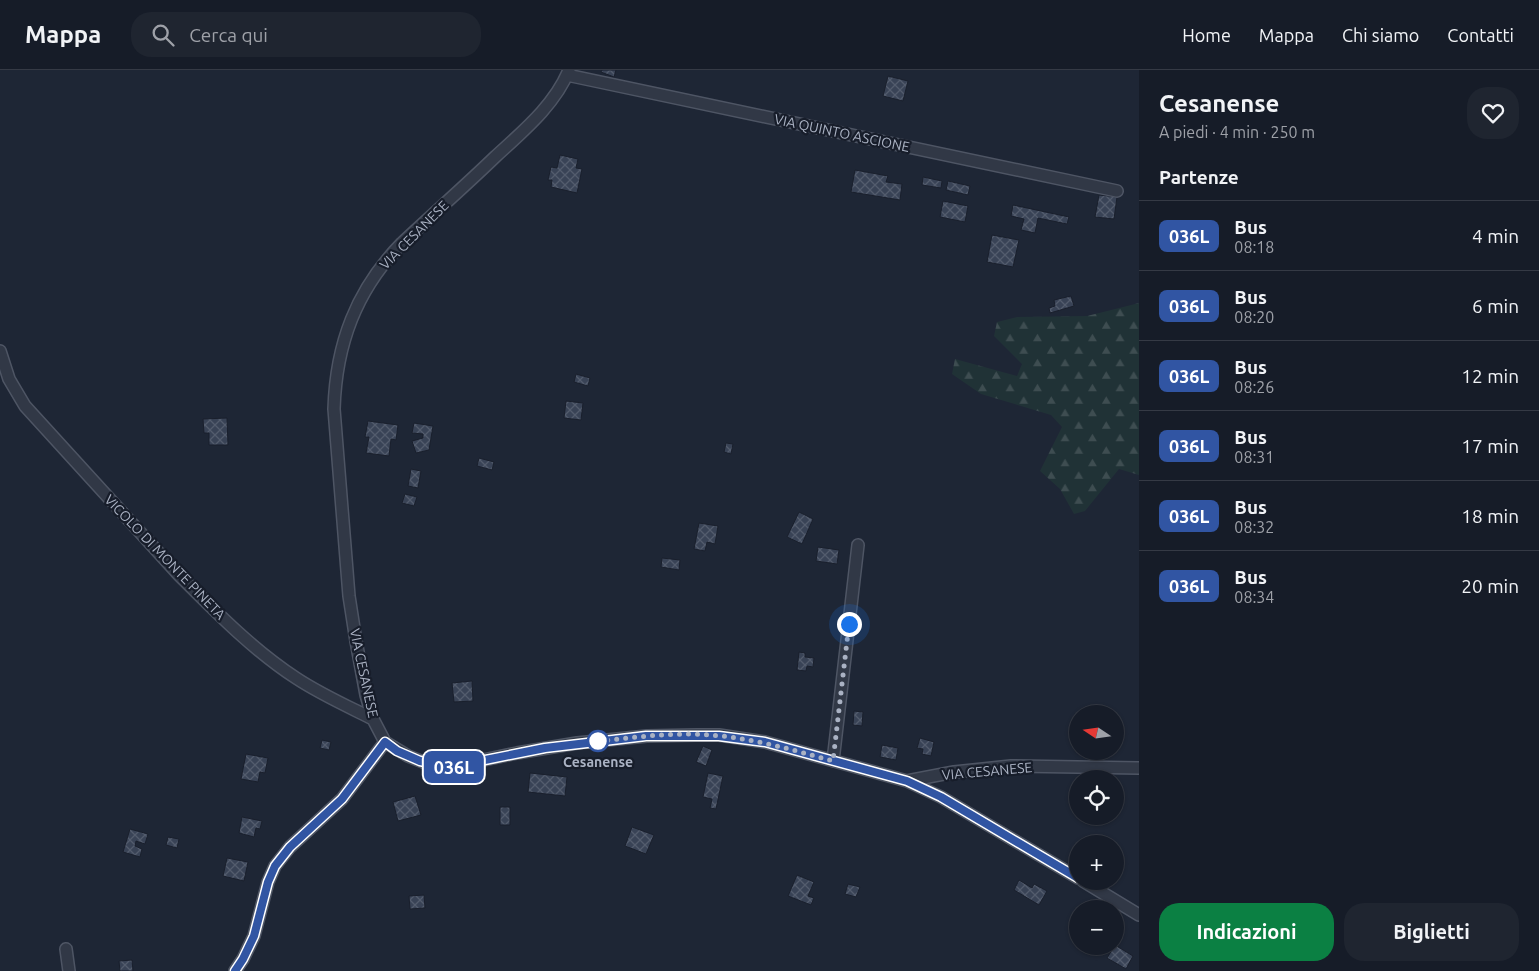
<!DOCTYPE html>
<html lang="it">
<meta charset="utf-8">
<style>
:root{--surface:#161c28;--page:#1f2530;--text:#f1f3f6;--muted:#9ea1a8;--line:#353a45;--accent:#0b8043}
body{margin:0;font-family:Ubuntu,sans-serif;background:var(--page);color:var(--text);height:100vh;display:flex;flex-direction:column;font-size:19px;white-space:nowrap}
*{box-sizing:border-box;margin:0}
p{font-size:16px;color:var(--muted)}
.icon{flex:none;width:28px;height:28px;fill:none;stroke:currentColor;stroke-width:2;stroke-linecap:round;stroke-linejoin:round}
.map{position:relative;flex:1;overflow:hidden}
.drawer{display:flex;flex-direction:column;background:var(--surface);width:400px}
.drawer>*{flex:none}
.badge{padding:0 10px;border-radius:8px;font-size:18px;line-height:32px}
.needle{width:32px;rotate:283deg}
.controls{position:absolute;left:1069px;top:635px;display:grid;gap:10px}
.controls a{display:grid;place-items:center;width:55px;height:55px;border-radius:50%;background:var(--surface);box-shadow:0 1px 4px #0004,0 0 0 1px var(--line);font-size:25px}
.you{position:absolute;width:25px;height:25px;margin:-12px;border:4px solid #fff;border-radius:50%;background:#1a73e8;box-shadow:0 0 0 8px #1a73e833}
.map>.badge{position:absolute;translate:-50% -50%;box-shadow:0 0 0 2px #fff}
h2{padding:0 20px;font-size:19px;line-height:45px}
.round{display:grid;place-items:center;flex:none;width:52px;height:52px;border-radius:20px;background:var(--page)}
.head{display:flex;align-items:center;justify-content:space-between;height:85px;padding:0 20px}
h1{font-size:24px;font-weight:600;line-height:38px}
.cta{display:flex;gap:10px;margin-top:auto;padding:10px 20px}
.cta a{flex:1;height:58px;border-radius:20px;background:var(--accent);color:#fff;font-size:20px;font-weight:600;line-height:58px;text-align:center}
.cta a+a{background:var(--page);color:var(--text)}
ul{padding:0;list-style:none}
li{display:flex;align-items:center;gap:15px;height:70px;padding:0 20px;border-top:1px solid var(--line)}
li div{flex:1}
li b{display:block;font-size:19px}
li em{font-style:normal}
li .badge{min-width:55px;font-weight:700;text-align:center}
header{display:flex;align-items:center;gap:30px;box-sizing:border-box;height:70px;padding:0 25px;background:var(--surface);border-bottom:1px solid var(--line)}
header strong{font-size:24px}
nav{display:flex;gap:28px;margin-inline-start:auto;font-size:18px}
.search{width:350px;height:45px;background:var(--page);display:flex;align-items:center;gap:12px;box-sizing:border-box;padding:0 18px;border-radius:20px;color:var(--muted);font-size:19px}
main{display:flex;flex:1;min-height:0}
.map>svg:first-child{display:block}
.forest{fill:url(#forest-firs)}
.building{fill:url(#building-cross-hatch);stroke:#191f2c}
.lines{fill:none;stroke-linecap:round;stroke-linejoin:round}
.minor-casing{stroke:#4e5564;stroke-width:14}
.minor{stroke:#313846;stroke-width:11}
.line-casing{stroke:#fff;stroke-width:11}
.line{stroke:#3155a3;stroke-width:8}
.walk{stroke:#aab2c3;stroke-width:5;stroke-dasharray:0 9}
.stop-dot{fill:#fff;stroke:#3155a3;stroke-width:2.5}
.labels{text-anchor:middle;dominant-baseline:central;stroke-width:4.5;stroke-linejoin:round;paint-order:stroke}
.street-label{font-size:14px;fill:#aab2c3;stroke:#171d2a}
.stop-label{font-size:14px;font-weight:bold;fill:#aab2c3;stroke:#171d2a}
</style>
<header>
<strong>Mappa</strong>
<div class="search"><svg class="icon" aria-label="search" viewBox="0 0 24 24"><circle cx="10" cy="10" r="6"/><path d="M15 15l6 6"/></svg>Cerca qui</div>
<nav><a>Home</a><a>Mappa</a><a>Chi siamo</a><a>Contatti</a></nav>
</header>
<main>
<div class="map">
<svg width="1139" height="901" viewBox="0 0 1139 901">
<defs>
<pattern id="forest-firs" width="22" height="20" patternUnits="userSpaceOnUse" patternTransform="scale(1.25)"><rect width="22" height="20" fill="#203236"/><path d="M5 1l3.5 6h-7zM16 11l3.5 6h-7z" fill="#3e4d51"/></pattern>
<pattern id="building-cross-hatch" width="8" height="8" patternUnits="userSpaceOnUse" patternTransform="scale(1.25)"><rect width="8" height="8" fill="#394356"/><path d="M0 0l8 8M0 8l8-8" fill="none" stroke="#535c6d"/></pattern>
</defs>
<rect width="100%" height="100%" fill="#1e2635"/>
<path class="forest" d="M1139 233V405L1119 399 1085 441 1074 444 1060 419 1040 401 1062 357 1051 345 981 324 952 304 955 289 1017 306 1022 294 994 266 997 252 1017 247 1087 246Z"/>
<path class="building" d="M602 0H616L614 7 601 2Z
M888 6 908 11 903 31 883 26Z
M560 85 578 89 576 98 582 99 577 123 551 117 552 110H548L551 97 557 98Z
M855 100 888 106 886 112 902 114 900 130 851 122Z
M923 107 942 111 941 118 922 115Z
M948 111 970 116 968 125 946 120Z
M1099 125 1117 127 1114 149 1095 147Z
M943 131 968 136 965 152 940 147Z
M1013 135 1069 147 1067 154 1038 148 1035 163 1021 160 1024 149 1011 146Z
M992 165 1019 170 1013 197 987 192Z
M1071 226 1074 236 1050 243 1049 238 1055 236 1054 230Z
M576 304 590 308 588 316 574 312Z
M566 331 583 333 581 350 564 348Z
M227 348 228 375H209V363H204L203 349Z
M368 351 398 355 396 370 391 369 389 386 366 383 369 367H365Z
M414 353 433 356 429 380 416 383 412 371 423 368V364L412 363Z
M726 373 733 374 731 384 724 382Z
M479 388 494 392 492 400 477 396Z
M411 399 421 401 418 418 408 416Z
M405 424 417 427 414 436 402 433Z
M799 442 813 449 802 474 787 467Z
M699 453 718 456 715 474 707 472 705 481 694 479Z
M818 477 839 480 837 494 816 491Z
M662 488 680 490 679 500 661 497Z
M799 582 805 583V587L814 588 813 597 807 596 806 601 797 600Z
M472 611 473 631 454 632 452 613Z
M854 641 863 642 862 656 853 655Z
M920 668 934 672 931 686 922 684 923 679 917 678Z
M322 670 331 672 329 680 320 678Z
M882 675 898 678 896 690 880 687Z
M703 676 712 680 706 696 696 692Z
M246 684 268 688 265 703 260 702 258 712 241 709Z
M530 703 567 707 565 726 528 722Z
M708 703 723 706 716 739 710 738 712 729 703 727Z
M415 726 421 745 398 751 393 732Z
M500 737H510V755H500Z
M242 747 262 751 260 759 256 758 254 767 239 763Z
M632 757 654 765 646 784 625 776Z
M130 759 148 764 145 774 136 771 135 776 142 779 140 787 123 782Z
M168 767 179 769 177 778 166 775Z
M227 788 248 792 244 811 223 806Z
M797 805 814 812 808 826 814 828 811 835 788 826Z
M1019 810 1032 818 1034 814 1047 821 1039 835 1014 820Z
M848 814 860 817 856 827 845 824Z
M424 825 425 838 410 839 409 826Z
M1115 875 1133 886 1126 899 1107 888Z
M132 890 133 901H120L119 891Z"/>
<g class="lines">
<defs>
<path id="minor" d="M569 0C555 35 522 62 495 87 465 116 433 144 402 173 356 220 336 274 334 339L349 526 356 571 366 625 373 649 385 672 408 686 428 694 450 697 517 683 577 673 647 666 696 665H719L765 672 907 711 954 702 1011 696 1139 698
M567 5 1117 121
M0 281 9 309 25 336 179 505C215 541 253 580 296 608 320 624 347 636 373 649
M833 691 858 475
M907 711 941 727 1078 808
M1083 811 1139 845
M66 879 69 901
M235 901 243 889 254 866 268 812 275 796 290 777 342 729 385 672"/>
</defs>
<use href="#minor" class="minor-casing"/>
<use href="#minor" class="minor"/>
</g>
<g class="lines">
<defs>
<path id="line" d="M235 901 243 889 254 866 268 812 275 796 290 777 342 729 385 672 397 681 420 691 450 697 545 678 646 666H719L765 672 907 711 941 727 1078 808"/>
</defs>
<use href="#line" class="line-casing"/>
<use href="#line" class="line"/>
<path class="walk" d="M598 671 594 672C636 667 679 661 721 666 760 670 796 681 833 691L849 554"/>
</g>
<circle class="stop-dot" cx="598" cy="671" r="10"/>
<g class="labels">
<g class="street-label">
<text transform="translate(842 63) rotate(12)">VIA QUINTO ASCIONE</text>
<text transform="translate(414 165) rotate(-45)">VIA CESANESE</text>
<text transform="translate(165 487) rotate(46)">VICOLO DI MONTE PINETA</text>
<text transform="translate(364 603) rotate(78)">VIA CESANESE</text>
<text transform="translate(987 701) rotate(-5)">VIA CESANESE</text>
</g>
<g class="stop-label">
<text x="598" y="692">Cesanense</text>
</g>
</g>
</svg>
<div class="controls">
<a><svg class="needle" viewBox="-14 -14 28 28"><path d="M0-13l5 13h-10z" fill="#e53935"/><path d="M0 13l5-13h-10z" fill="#9ea1a8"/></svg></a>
<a><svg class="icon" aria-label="locate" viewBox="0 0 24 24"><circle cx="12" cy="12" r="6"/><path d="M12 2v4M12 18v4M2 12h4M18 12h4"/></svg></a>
<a>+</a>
<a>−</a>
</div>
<div class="you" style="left:849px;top:554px"></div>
<b class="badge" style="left:454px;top:697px;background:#3155a3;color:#fff">036L</b>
</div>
<section class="drawer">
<div class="head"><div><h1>Cesanense</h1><p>A piedi · 4 min · 250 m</p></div><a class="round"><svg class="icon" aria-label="heart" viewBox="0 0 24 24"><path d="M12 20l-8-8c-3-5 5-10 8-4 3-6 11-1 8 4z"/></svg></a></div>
<h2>Partenze</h2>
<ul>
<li><span class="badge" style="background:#3155a3;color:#fff">036L</span><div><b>Bus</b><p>08:18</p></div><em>4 min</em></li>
<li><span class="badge" style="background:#3155a3;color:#fff">036L</span><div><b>Bus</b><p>08:20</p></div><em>6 min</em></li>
<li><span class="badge" style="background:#3155a3;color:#fff">036L</span><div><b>Bus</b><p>08:26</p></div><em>12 min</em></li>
<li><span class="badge" style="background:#3155a3;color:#fff">036L</span><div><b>Bus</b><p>08:31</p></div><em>17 min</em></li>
<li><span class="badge" style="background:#3155a3;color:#fff">036L</span><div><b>Bus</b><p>08:32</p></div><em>18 min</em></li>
<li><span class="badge" style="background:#3155a3;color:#fff">036L</span><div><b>Bus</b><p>08:34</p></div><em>20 min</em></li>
</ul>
<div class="cta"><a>Indicazioni</a><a>Biglietti</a></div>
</section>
</main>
